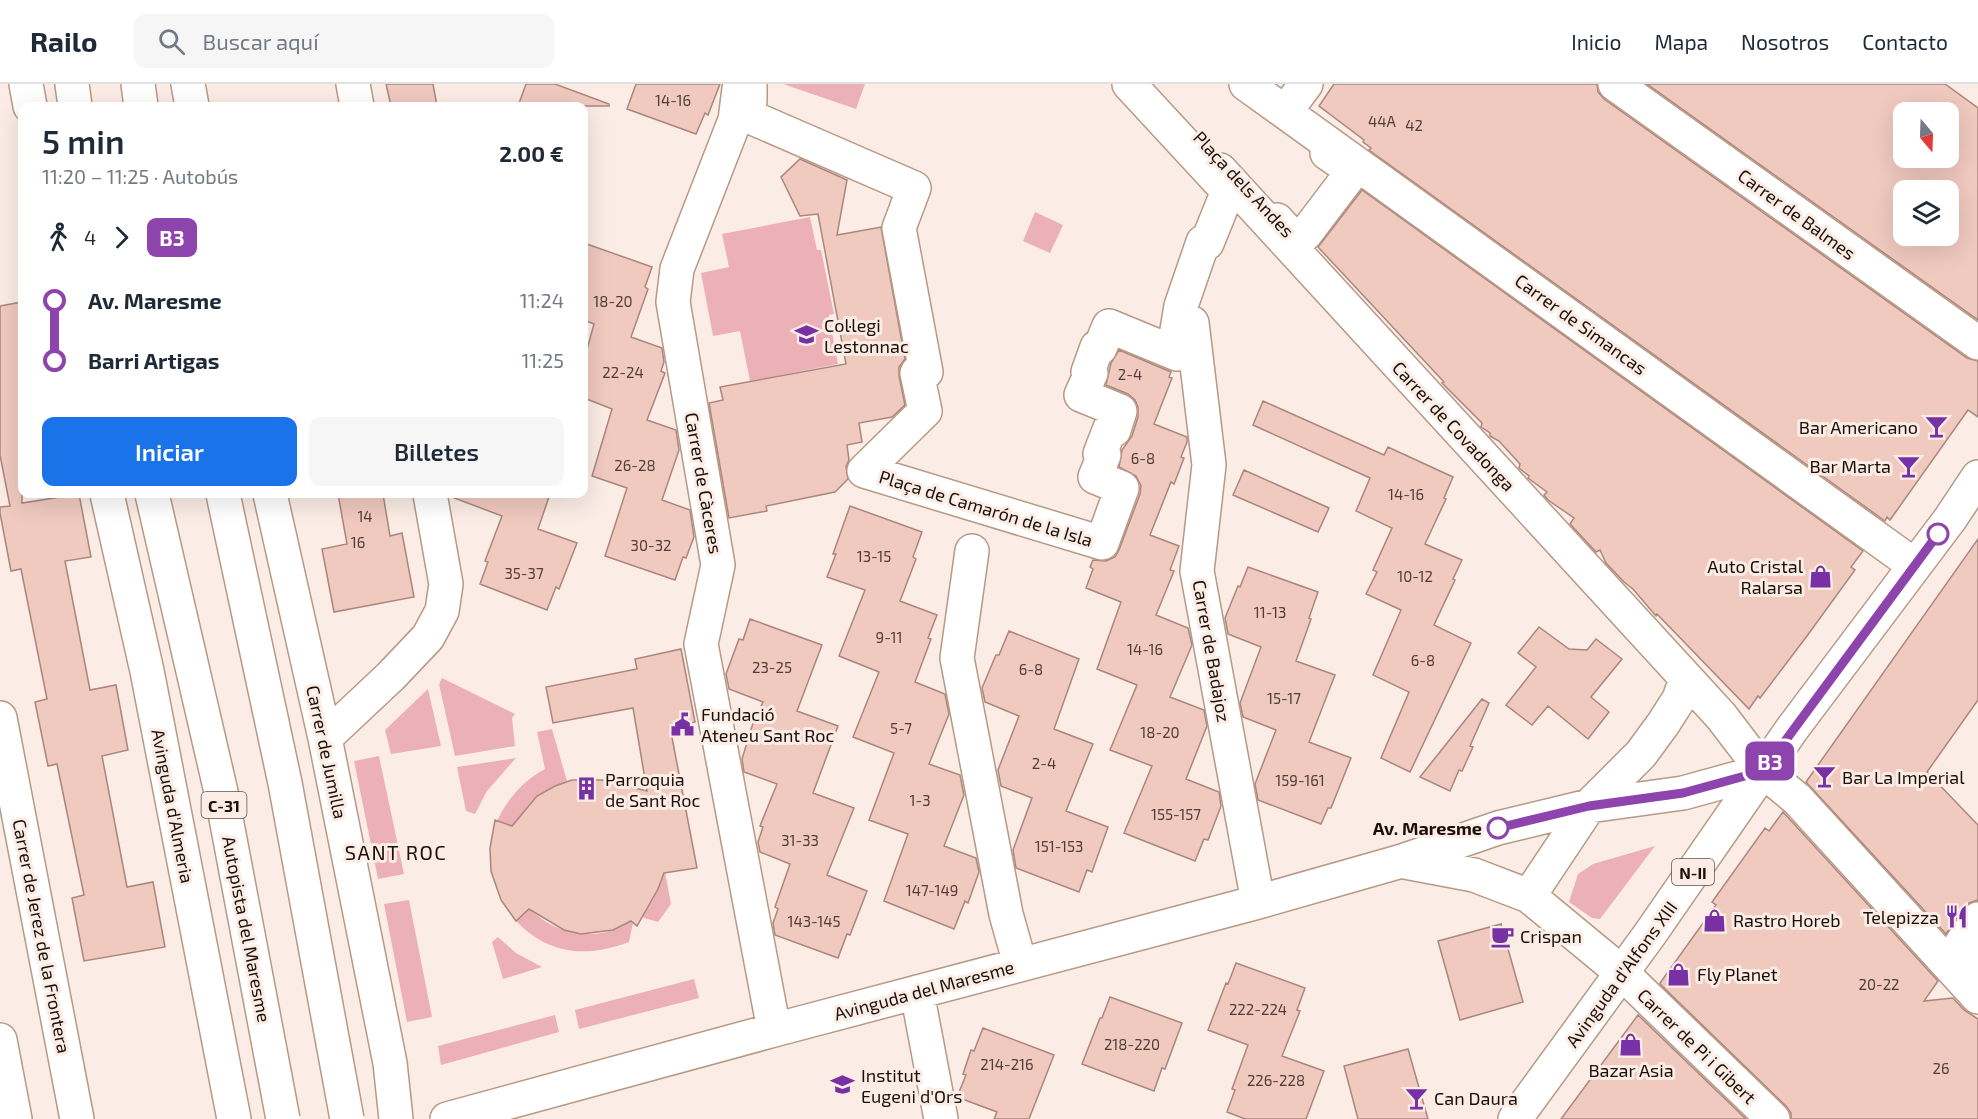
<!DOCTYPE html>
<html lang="es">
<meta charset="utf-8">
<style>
:root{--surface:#fff;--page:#f6f6f7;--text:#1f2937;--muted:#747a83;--line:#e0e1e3;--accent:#1a73e8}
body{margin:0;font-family:"Exo 2",sans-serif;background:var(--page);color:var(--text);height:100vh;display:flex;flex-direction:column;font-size:22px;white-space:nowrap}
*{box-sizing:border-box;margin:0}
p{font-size:20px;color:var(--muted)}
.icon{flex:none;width:33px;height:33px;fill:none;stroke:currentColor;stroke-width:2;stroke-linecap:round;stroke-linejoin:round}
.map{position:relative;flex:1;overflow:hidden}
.side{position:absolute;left:18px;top:18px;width:570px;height:396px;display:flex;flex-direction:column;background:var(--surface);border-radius:12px;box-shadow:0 6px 24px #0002}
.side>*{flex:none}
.badge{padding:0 12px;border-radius:9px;font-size:21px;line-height:39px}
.needle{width:39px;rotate:161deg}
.controls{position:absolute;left:1893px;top:18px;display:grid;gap:12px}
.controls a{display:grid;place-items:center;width:66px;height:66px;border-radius:12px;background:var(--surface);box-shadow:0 6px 24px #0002;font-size:30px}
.map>.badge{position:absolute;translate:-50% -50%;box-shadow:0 0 0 3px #fff}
.legs{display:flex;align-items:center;gap:9px;height:66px;padding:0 24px;font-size:20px}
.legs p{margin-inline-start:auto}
.overview{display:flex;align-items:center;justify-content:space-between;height:102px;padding:0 24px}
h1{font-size:33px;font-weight:600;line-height:45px}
.action{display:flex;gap:12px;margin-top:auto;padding:12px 24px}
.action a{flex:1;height:69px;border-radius:12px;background:var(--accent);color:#fff;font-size:24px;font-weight:600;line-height:69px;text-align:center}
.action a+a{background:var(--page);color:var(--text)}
ul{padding:0 24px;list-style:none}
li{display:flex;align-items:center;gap:21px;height:60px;font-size:22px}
li i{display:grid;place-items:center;width:9px;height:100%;margin:0 8px;background:currentColor}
li i::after{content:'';width:15px;height:15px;margin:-8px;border:4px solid;border-radius:50%;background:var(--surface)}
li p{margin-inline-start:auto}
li:first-child i{background:linear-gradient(#0000 50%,currentColor 0)}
li:last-child i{background:linear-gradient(currentColor 50%,#0000 0)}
header{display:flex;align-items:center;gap:36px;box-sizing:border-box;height:84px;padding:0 30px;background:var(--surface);border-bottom:2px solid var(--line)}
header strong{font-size:28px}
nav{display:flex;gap:33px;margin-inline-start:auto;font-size:21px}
.search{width:420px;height:54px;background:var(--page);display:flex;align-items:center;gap:15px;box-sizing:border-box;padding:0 21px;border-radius:12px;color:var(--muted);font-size:22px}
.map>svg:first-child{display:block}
.green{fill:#ecb1b6}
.building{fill:#f0c9bf;stroke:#aa867d;stroke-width:1.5;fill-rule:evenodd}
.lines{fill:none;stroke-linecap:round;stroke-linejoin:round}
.minor-casing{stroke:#b79984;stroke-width:36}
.major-casing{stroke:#b79984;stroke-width:36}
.highway-casing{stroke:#b79984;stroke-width:36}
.minor{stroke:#fff;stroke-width:33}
.major{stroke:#fff;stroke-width:33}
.highway{stroke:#fff;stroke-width:33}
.highway-bridge-casing{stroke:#b79984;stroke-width:36;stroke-linecap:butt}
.highway-bridge{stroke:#fff;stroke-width:33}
.line-1-casing{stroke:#fff;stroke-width:14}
.line-1{stroke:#8e44ad;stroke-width:9}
.stop-1-dot{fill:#fff;stroke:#8e44ad;stroke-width:3}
.labels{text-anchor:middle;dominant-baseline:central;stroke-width:6;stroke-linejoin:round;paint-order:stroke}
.number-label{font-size:15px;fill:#503e36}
.shield{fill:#fbede5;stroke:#5e524a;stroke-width:1.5}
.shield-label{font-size:16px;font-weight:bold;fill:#1b1008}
.street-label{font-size:18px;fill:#1b1008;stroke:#fbede5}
.poi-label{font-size:18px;fill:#1b1008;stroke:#fbede5;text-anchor:start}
.stop-label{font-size:18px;font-weight:bold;fill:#1b1008;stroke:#fbede5;text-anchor:end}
.neighbourhood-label{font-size:20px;letter-spacing:1.5px;fill:#1b1008;stroke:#fbede5}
</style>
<header>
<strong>Railo</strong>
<div class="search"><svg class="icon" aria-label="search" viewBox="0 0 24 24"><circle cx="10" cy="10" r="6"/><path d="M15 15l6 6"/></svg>Buscar aquí</div>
<nav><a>Inicio</a><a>Mapa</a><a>Nosotros</a><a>Contacto</a></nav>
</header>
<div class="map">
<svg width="1978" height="1035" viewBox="0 0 1978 1035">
<rect width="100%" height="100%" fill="#fbede5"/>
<path class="green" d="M783 0H865L856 25Z
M1035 128 1063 141 1050 169 1023 157Z
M810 133 817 166H821L834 230 829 231 838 280 750 297 740 247 713 252 701 189 729 183 722 150Z
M442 594 515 630 512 634 515 662 455 672 439 600Z
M428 605 441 662 391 670 385 646Z
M552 645 567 697C543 706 527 720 514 743L497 737C508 714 523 697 545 685L537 648Z
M379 672 404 790 378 795 354 677Z
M516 674 487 707 475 730 466 727 457 683Z
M1655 762 1600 835 1592 834 1569 818 1578 790 1593 780Z
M665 788 671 820 658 838 644 834 640 830 649 821Z
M409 816 432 933 407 938 384 820Z
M530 824C549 847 586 856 613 846 619 844 625 840 630 837L633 839 629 858C586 874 549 871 516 837Z
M498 853 516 869 542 883 503 895 492 858Z
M694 895 699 914 579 945 575 926Z
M555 931 559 948 441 981 438 962Z"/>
<path class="building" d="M386 0H433L437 22H391Z
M526 0H555L609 20V22H518Z
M636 0H720L708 31 705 29 696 50 627 25Z
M1334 0H1597L1598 8 1604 15 1967 274 1978 277V333L1968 326 1890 436 1887 433 1885 437 1369 66 1371 64 1363 58 1364 56 1319 22Z
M1647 0H1945L1978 24V236ZM1904 28H1948V74H1904ZM1904 106H1948V152H1904Z
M800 75 847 96 837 151 881 143 905 275 899 283V292L905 321 892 333 859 339 862 358 847 361 849 376 846 382 848 395 835 408 766 422 767 427 729 434 709 319 723 316 720 303 846 280 818 130 800 132 781 93Z
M1362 106 1863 467 1851 483 1855 486 1807 552 1760 614 1758 612 1749 625 1657 530 1656 532 1633 505 1624 498 1606 479 1600 466 1596 468 1570 440 1574 434 1548 416 1544 411 1547 408 1528 394 1529 392 1519 384 1520 380 1510 369 1499 357 1490 352V349L1481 343 1482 339 1442 299 1444 298 1318 163Z
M584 159 652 183 645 203 648 205 631 253 662 264 664 278 661 287 665 289 647 336 676 346 679 366 662 416 690 426 694 453 686 474 683 473 675 496 605 472 627 404 592 392 612 325 584 314V276L594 240 584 236Z
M22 218V419L79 410 91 473 65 477 90 606 116 601 128 666 102 672 127 803 153 798 165 863 84 877 72 814 84 811 57 680 48 682 35 618 47 615 21 485 11 487 0 429V423L10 422 0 371V222Z
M1119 266 1171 288 1169 293 1172 294 1154 340 1187 353V358L1181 373 1184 374 1174 400 1171 398 1150 451 1179 462 1170 486 1174 487 1156 531 1188 544 1192 561 1170 613 1204 626 1207 642 1186 695 1219 708 1221 722 1208 756 1204 755 1195 777 1124 749 1152 682 1110 666 1137 601 1097 585 1121 518 1086 504 1093 485 1090 483 1093 476 1106 477 1115 473 1119 466 1140 410 1141 402 1136 392 1119 383 1122 366 1132 352 1138 333V323L1135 316 1128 310 1106 301 1111 279Z
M1263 317 1384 371 1388 363 1453 393 1444 414 1446 415 1425 460 1462 476 1453 495 1455 496 1434 541 1471 559 1410 688 1381 674 1409 608 1373 591 1401 526 1366 510 1377 488 1373 486 1392 444 1356 427 1370 394 1253 341Z
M1244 386 1329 424 1318 448 1233 411Z
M338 410H383L390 452 402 449 414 513 334 528 322 465 347 460Z
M449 410H550L538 445 577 459 559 505 556 503 547 526 480 500 488 478 485 477 502 432 449 412Z
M850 422 922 448 913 473 916 475 900 517 937 531 928 554 931 555 915 598 945 610 949 630 929 680 960 691 964 711 944 762 976 774 979 788 968 819 965 817 954 845 884 817 908 750 869 736 894 669 853 653 879 588 839 572 865 506 827 493 836 470H833Z
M1978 455V616L1927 688 1978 741V816L1969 819 1963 824 1946 850 1806 698Z
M1248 483 1318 508 1309 534 1311 535 1296 577 1335 591 1309 658 1351 674 1331 724H1328L1321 740 1258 716 1255 700 1276 646 1243 633 1240 619 1261 563 1228 550 1225 534 1238 502 1240 503Z
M750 535 822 561 797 627 838 642 813 709 854 724 827 791 867 807 850 851 847 850 838 874 775 851 773 839 778 825 775 823 790 780 760 768 758 758 763 743 760 742 777 700 744 688 742 675 753 639 763 618 729 605 726 590 739 555 743 556Z
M1539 543 1569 565 1587 566 1596 555 1622 575 1591 613 1609 628 1588 655 1548 622 1532 641 1506 621 1536 583 1518 569Z
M1009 547 1079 575 1054 645 1093 660 1066 727 1108 743 1092 788 1087 786 1079 808 1016 784 1013 766 1032 714 1001 702 998 686 1019 632 985 618 982 604 996 571H999Z
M681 565 695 638 670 643 697 784 664 789 658 805 637 842 631 837 613 846 581 850 564 846 529 825 516 837 501 816 491 787 490 764 495 736 512 742 537 712 555 702 572 696H602L647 707 633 624 553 639 546 603 637 585 635 575Z
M1482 615 1489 619 1470 662 1473 663 1462 687 1459 686 1450 707 1420 693Z
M1783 728 1938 897 1924 917 1953 914 1964 926 1978 935V1035H1791V1029L1786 1022 1661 901 1660 899 1716 821 1712 818 1765 744 1769 747Z
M1501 840 1523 918 1460 936 1438 857Z
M1236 879 1305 904 1297 926 1300 927 1282 972 1324 987 1306 1035H1245L1227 1028 1235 1006 1232 1005 1248 961 1208 946 1226 899 1228 900Z
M1110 913 1182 939 1165 985 1162 984 1154 1007 1082 980 1100 934H1102Z
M1638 931 1746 1035H1561Z
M983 944 1054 971 1029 1035H994L997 1028 957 1013 966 991 963 990 971 966 974 967Z
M1408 965 1428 1035H1358L1344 982Z"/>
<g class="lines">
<defs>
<path id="minor" d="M26 0 30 22
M188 0 192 22
M353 0 357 22
M750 0V17L746 31 748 32 914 104 899 144 926 288 917 289 925 327 864 387 1102 459 1122 404 1095 393 1104 371 1100 370 1110 344 1114 346 1120 327 1081 311 1091 289 1088 288 1097 263 1100 264 1109 242 1177 270V246L1181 222 1203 158 1207 159 1228 107 1129 0
M1246 0 1914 481
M1615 0 1978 259
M739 5 735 36 677 185 673 218 718 481 701 560 774 946
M1286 27 1306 0
M1220 86 1721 632 1763 687 1797 715 1978 913
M1277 136 1297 158 1306 149 1353 87 1327 69
M1192 239 1209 381 1197 487 1258 818
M107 410 147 587 234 1035
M270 410 325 654 390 979 396 1035
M972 467 957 574 1006 830 1020 880
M0 634 77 1035
M325 654 391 592 428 553 442 527 446 500 430 410
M1405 778 1474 791 1529 812 1621 888 1773 1035
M1529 812 1589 722 1641 670 1663 640 1679 615 1686 595
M1978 835 1958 865 1978 887
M917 908 941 1035
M0 956 15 1035
M447 1035 774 946 1258 818 1402 777 1498 744 1589 722 1683 709 1763 687"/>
<path id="major" d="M1515 1035 1650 850 1792 645 1950 435 1978 393"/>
<path id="highway" d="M72 0 75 22
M138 0 141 22"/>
</defs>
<use href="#minor" class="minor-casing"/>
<use href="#major" class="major-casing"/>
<use href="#highway" class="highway-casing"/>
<use href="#minor" class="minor"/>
<use href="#major" class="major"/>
<use href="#highway" class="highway"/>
<defs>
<path id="highway-bridge" d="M152 410 221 708 283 1035
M223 410 285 699 347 1035"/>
</defs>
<use href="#highway-bridge" class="highway-bridge-casing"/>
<use href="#highway-bridge" class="highway-bridge"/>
</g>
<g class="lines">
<defs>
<path id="line-1" d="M1498 744 1589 722 1683 709 1763 687 1938 450"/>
</defs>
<use href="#line-1" class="line-1-casing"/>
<use href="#line-1" class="line-1"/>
</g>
<defs>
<symbol id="school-bare" viewBox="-9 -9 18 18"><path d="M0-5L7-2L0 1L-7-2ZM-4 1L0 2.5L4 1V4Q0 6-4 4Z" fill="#7731a5" stroke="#fbede5" stroke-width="2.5" paint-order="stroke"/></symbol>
<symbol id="bar-bare" viewBox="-9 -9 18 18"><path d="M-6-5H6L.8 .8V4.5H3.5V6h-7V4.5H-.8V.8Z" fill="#7731a5" stroke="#fbede5" stroke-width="2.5" paint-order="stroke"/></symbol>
<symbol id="shop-bare" viewBox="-9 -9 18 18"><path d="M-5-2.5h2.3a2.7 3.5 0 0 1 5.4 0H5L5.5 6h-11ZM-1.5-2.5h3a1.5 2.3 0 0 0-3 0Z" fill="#7731a5" stroke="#fbede5" stroke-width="2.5" paint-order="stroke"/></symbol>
<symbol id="civic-bare" viewBox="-9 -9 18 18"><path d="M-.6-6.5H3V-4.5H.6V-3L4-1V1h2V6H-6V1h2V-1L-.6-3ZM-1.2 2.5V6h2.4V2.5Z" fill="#7731a5" stroke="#fbede5" stroke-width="2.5" paint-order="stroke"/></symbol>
<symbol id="building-bare" viewBox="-9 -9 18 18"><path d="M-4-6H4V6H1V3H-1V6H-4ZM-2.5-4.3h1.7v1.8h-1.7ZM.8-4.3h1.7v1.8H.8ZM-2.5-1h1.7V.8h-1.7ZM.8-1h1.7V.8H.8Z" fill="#7731a5" stroke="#fbede5" stroke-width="2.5" paint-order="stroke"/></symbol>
<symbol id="restaurant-bare" viewBox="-9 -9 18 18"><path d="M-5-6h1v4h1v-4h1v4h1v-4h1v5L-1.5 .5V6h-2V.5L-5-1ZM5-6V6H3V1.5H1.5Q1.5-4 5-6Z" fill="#7731a5" stroke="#fbede5" stroke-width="2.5" paint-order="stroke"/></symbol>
<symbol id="cafe-bare" viewBox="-9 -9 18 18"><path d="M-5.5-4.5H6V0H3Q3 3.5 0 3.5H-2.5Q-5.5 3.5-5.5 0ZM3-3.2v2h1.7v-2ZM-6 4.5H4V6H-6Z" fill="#7731a5" stroke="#fbede5" stroke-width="2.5" paint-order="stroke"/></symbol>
</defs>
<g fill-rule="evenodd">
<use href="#school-bare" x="790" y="234" width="33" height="33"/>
<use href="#bar-bare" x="1920" y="326" width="33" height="33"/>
<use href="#bar-bare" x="1892" y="366" width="33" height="33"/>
<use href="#shop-bare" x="1804" y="476" width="33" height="33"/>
<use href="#civic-bare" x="666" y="624" width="33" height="33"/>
<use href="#bar-bare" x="1808" y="676" width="33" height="33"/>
<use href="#building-bare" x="570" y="688" width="33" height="33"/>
<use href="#restaurant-bare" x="1940" y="816" width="33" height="33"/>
<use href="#shop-bare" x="1698" y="820" width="33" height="33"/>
<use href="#cafe-bare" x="1486" y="836" width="33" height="33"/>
<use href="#shop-bare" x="1662" y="874" width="33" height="33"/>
<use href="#shop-bare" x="1614" y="944" width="33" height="33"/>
<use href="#school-bare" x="826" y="984" width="33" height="33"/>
<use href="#bar-bare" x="1400" y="998" width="33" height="33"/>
</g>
<g class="stop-1-dot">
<circle cx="1938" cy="450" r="10"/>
<circle cx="1498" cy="744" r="10"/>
</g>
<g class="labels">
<g class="number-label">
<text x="673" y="16">14-16</text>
<text x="1382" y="37">44A</text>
<text x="1414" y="41">42</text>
<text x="613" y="217">18-20</text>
<text x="623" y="288">22-24</text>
<text x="1130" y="290">2-4</text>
<text x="1143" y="374">6-8</text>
<text x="635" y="381">26-28</text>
<text x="1406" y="410">14-16</text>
<text x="365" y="432">14</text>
<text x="358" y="458">16</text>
<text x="651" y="461">30-32</text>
<text x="874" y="472">13-15</text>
<text x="524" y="489">35-37</text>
<text x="1415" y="492">10-12</text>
<text x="1270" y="528">11-13</text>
<text x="889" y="553">9-11</text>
<text x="1145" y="565">14-16</text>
<text x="1423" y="576">6-8</text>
<text x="772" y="583">23-25</text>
<text x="1031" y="585">6-8</text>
<text x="1284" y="614">15-17</text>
<text x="901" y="644">5-7</text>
<text x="1160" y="648">18-20</text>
<text x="1044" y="679">2-4</text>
<text x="1300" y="696">159-161</text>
<text x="920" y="716">1-3</text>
<text x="1176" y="730">155-157</text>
<text x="800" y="756">31-33</text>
<text x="1059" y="762">151-153</text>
<text x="932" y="806">147-149</text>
<text x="814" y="837">143-145</text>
<text x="1879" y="900">20-22</text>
<text x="1258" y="925">222-224</text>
<text x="1132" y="960">218-220</text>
<text x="1007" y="980">214-216</text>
<text x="1941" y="984">26</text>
<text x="1276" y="996">226-228</text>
</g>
<g class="shield">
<rect x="201.5" y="708" width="45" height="26" rx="4.5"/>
<rect x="1672" y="775" width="42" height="26" rx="4.5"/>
</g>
<g class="shield-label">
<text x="224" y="721">C-31</text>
<text x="1693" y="788">N-II</text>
</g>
<g class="street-label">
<text transform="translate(1244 100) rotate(47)">Plaça dels Andes</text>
<text transform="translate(1797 130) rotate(36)">Carrer de Balmes</text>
<text transform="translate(1581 240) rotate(36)">Carrer de Simancas</text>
<text transform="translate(1454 342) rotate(47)">Carrer de Covadonga</text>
<text transform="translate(704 399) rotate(80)">Carrer de Càceres</text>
<text transform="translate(986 424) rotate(17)">Plaça de Camarón de la Isla</text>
<text transform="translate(1212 567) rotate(80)">Carrer de Badajoz</text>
<text transform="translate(327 668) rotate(78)">Carrer de Jumilla</text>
<text transform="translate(173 722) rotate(79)">Avinguda d'Almeria</text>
<text transform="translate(247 845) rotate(79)">Autopista del Maresme</text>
<text transform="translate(42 852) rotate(79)">Carrer de Jerez de la Frontera</text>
<text transform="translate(1621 890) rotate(-54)">Avinguda d'Alfons XIII</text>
<text transform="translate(924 906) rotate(-15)">Avinguda del Maresme</text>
<text transform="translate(1697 962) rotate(44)">Carrer de Pi i Gibert</text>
</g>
<g class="poi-label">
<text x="824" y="241">Col·legi<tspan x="824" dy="21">Lestonnac</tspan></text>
<text x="1918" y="343" text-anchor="end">Bar Americano</text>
<text x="1891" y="382" text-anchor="end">Bar Marta</text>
<text x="1803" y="482" text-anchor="end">Auto Cristal<tspan x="1803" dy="21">Ralarsa</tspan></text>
<text x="701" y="630">Fundació<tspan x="701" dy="21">Ateneu Sant Roc</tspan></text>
<text x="1842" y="693">Bar La Imperial</text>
<text x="605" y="695">Parroquia<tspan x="605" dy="21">de Sant Roc</tspan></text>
<text x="1939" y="833" text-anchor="end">Telepizza</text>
<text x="1733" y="836">Rastro Horeb</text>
<text x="1520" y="852">Crispan</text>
<text x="1697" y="890">Fly Planet</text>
<text x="1631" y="986" text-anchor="middle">Bazar Asia</text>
<text x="861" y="991">Institut<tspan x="861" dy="21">Eugeni d'Ors</tspan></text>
<text x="1434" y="1014">Can Daura</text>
</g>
<g class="stop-label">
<text x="1482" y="744">Av. Maresme</text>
</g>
<g class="neighbourhood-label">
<text x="396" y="768">SANT ROC</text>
</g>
</g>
</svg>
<div class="controls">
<a><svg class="needle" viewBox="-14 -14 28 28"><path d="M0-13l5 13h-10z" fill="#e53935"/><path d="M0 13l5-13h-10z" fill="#747a83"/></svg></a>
<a><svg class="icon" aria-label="layers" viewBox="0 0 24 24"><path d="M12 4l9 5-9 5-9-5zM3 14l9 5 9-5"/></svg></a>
</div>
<b class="badge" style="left:1770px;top:677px;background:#8e44ad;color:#fff">B3</b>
<section class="side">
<div class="overview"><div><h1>5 min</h1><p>11:20 – 11:25 · Autobús</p></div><b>2.00 €</b></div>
<div class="legs"><svg class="icon" aria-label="walk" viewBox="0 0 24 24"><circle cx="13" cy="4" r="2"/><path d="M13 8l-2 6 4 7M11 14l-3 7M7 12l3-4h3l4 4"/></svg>4<svg class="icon" aria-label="forward" viewBox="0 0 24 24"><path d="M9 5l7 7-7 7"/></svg><b class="badge" style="background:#8e44ad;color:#fff">B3</b></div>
<ul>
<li><i style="color:#8e44ad"></i><b>Av. Maresme</b><p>11:24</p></li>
<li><i style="color:#8e44ad"></i><b>Barri Artigas</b><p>11:25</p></li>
</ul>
<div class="action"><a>Iniciar</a><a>Billetes</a></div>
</section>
</div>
